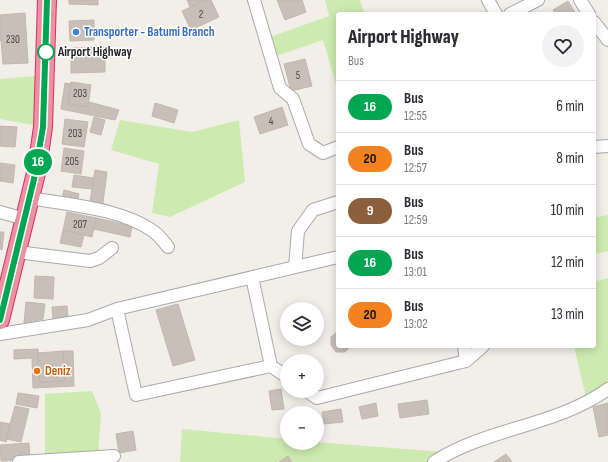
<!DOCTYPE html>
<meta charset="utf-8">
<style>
:root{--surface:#fff;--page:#f2f2f3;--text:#2b2b33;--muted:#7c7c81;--line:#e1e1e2}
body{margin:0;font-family:"Sofia Sans Condensed",sans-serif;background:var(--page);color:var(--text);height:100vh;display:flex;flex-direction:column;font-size:15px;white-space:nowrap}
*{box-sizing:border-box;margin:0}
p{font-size:13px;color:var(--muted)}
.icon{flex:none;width:22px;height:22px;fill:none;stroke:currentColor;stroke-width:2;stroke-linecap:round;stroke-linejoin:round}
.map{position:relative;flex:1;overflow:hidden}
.details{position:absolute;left:336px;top:12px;width:260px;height:336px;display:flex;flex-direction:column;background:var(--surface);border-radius:4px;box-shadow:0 2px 10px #0003}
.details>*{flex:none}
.badge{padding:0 8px;border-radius:13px;font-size:14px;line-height:26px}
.fabs{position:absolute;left:280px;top:302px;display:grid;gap:8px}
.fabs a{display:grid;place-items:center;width:44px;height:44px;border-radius:50%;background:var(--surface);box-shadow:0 2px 10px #0003;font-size:20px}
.map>.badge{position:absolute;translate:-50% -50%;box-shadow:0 0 0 2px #fff}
.round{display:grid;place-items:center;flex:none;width:42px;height:42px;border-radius:21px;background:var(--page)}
.summary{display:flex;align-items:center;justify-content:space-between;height:68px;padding:0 12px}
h1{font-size:19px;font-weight:800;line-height:30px}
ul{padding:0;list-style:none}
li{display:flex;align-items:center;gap:12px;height:52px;padding:0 12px;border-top:1px solid var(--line)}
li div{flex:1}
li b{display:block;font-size:15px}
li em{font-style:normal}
li .badge{min-width:44px;font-weight:700;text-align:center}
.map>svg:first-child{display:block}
.grass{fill:#cdebb0}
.building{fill:#c7bfb8;stroke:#c4b6ab}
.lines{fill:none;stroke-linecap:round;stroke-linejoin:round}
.minor-casing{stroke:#a9a9a9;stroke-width:14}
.highway-casing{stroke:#dc2a67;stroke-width:20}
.minor{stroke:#fff;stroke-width:12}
.highway{stroke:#e892a2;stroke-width:18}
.line-casing{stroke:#fff;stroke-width:9}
.line{stroke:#00a651;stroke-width:6}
.shop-dot{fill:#3f7fe0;stroke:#fff;stroke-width:1.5}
.stop-dot{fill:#fff;stroke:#00a651;stroke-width:2}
.food-dot{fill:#e8710a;stroke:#fff;stroke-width:1.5}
.labels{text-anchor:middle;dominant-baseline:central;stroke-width:3;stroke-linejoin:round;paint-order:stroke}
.number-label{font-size:11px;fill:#4b4948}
.shop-label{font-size:13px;font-weight:bold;fill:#366cbe;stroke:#fff;text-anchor:start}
.stop-label{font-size:13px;font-weight:bold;fill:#222;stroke:#fff;text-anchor:start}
.food-label{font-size:13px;font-weight:bold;fill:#c56008;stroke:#fff;text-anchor:start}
</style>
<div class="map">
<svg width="608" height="462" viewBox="0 0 608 462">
<rect width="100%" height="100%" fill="#f2efe9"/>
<path class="grass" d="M325 0H360L365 14H338V91L323 40 273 57 267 38 329 16Z
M45 75 43 127 0 119V79Z
M120 120 192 132 239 120 245 182 170 217 152 213 159 164 111 150Z
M608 215V251L594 254V218Z
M608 278V389L586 397 574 346H594V282Z
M92 391 101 413 98 455 45 458V394Z
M182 429 287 439V443H317V442L442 452 428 462H180Z"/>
<path class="building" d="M69 0H98V5L69 4Z
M187 0H207L190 7Z
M207 0H211L219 17 191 30 182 11Z
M277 0H302L306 12 285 20Z
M568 1 576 14H556L553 10Z
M25 13 28 63 3 64 1 40H0V15Z
M94 20V40L70 41 69 21Z
M105 47V72L71 73V48Z
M305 59 312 86 291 91 284 64Z
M71 82 91 85 88 107 68 104Z
M65 83 71 84 68 104 88 107 89 102 119 110 115 120 61 109Z
M155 103 178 110 174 123 152 116Z
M282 107 288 125 260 134 254 117Z
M94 117 105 120 101 135 90 132Z
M65 119 88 122 84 147 62 144Z
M0 126 17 127 15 147 0 146Z
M64 148 84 151 81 174 61 171Z
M0 163 15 165 13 183 0 181Z
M95 170 107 172 102 210 89 208Z
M74 175 93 178 92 189 72 187Z
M64 190 79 194 77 203 62 199Z
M67 212 96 218 92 237 63 230Z
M96 218 132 226 130 237 94 229Z
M63 230 84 235 81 247 60 243Z
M0 232H4L2 250 0 249Z
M35 276 54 277 53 299 34 298Z
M26 302 45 304 43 319 24 323Z
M178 304 195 360 173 366 156 310Z
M67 306 68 317 53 319 52 307Z
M338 331V346H351L345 352H336L331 345V337Z
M38 349 39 382 65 381 63 351H73L74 386 33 388 32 358 14 359V350Z
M63 351 65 381 39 382 38 353Z
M281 389 284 409 272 410 269 391Z
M18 393 39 396 37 408 16 404Z
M427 400 429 414 400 418 398 404Z
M376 403 378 416 362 419 359 407Z
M608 403V435L599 437 593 407Z
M15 406 29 409 21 442 6 439Z
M341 409 343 422 324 424 322 412Z
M0 422 10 424 6 442 0 440Z
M133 431 136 450 119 453 116 434Z
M29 443 30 459 1 461 0 445Z
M506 454 512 462H494Z
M288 456 292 462H279Z"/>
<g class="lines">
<defs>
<path id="minor" d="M254 0 280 88 293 99 309 144 323 153 338 147
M488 0 496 14
M580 0 589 14
M510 14 538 0
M594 22 608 40
M594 147 608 146
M30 198C69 205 120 208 153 231 159 235 163 241 168 247
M0 212 25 219
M17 252 90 261 99 258 112 248
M295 267 298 231 313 210 338 202
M252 277 271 366 287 377
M117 309 136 395 271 366
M0 334 88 320 117 309 338 257
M466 361 483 346
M307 391 317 398 466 361 464 346
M19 462 114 456
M434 462C486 428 557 426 608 389"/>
<path id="highway" d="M0 320 37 169 43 127 47 0"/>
</defs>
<use href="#minor" class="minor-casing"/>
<use href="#highway" class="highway-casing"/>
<use href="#minor" class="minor"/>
<use href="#highway" class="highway"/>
</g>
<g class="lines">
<defs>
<path id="line" d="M0 320 34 179 43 127 47 0"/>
</defs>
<use href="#line" class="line-casing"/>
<use href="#line" class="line"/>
</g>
<circle class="shop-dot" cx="76" cy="32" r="4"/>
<circle class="stop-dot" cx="46" cy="52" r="8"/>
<circle class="food-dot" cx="37" cy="371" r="4"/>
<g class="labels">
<g class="number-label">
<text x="201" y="14">2</text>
<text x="13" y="39">230</text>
<text x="298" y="75">5</text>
<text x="80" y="93">203</text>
<text x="271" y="121">4</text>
<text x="75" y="133">203</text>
<text x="72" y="161">205</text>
<text x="80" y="224">207</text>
</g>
<g class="shop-label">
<text x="84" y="32">Transporter - Batumi Branch</text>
</g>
<g class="stop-label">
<text x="58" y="52">Airport Highway</text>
</g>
<g class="food-label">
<text x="45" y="371">Deniz</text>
</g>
</g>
</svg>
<div class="fabs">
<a><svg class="icon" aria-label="layers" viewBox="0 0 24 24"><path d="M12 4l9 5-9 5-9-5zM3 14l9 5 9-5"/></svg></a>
<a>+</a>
<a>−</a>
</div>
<b class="badge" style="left:38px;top:162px;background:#00a651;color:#fff">16</b>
<section class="details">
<div class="summary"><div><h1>Airport Highway</h1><p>Bus</p></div><a class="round"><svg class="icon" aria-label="heart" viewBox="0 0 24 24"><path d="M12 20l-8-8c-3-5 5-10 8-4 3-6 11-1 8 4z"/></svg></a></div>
<ul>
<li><span class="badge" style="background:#00a651;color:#fff">16</span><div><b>Bus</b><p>12:55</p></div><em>6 min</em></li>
<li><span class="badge" style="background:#f58220;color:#111">20</span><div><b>Bus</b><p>12:57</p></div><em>8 min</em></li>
<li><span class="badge" style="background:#8b5e3c;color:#fff">9</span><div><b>Bus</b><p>12:59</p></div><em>10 min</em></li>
<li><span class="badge" style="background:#00a651;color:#fff">16</span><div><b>Bus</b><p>13:01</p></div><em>12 min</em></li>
<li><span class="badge" style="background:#f58220;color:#111">20</span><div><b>Bus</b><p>13:02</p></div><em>13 min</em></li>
</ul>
</section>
</div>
